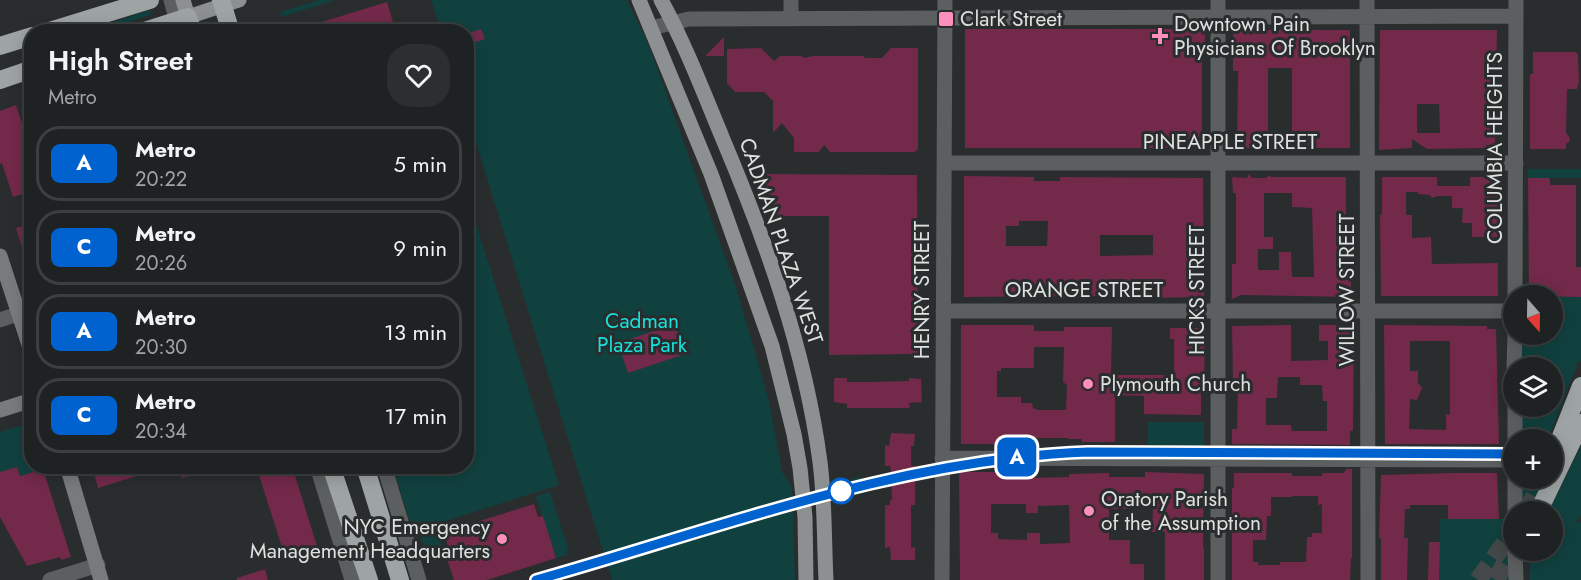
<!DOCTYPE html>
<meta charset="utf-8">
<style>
:root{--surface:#1f2222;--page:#2c2f2f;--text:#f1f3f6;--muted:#a1a4a5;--line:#3c3f40}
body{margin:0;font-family:Jost,sans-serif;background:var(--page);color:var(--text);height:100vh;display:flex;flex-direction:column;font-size:22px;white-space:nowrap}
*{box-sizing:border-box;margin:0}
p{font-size:20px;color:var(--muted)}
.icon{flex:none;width:33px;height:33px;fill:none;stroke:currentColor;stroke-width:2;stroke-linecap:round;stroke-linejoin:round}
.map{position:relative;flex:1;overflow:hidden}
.panel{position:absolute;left:24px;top:24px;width:450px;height:450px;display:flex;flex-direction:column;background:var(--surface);border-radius:24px;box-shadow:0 3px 15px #0003,0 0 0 2px var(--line)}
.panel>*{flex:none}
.badge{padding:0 12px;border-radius:9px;font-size:21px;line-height:39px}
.needle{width:39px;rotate:160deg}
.buttons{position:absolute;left:1503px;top:285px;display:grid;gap:12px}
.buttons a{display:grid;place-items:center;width:60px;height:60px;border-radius:50%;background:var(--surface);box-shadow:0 3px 15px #0003,0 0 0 2px var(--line);font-size:30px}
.map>.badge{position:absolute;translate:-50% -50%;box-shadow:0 0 0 3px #fff}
.round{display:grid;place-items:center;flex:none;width:63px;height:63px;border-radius:24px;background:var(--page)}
.overview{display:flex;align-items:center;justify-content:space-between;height:102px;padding:0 24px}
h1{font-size:28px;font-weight:600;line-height:45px}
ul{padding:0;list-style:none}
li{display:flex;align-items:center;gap:18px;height:75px;margin:0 12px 9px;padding:0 12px;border:3px solid var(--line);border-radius:24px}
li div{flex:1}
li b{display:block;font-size:22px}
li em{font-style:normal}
li .badge{min-width:66px;font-weight:700;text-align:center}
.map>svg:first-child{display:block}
.green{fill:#11413f}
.building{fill:#72294a;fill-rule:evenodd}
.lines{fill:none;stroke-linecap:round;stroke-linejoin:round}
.highway-tunnel{stroke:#444848;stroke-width:18;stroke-dasharray:18 9;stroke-linecap:butt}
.street{stroke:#5c5f5f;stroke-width:15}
.secondary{stroke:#777b7b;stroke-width:15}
.primary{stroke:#8c9090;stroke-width:15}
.highway{stroke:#9ea4a3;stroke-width:18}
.highway-bridge{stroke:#9ea4a3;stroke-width:18}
.line-casing{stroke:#fff;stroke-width:14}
.line{stroke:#0062cf;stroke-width:9}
.poi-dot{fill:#fe8ebc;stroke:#292d2d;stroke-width:2}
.stop-dot{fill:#fff;stroke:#0062cf;stroke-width:3}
.labels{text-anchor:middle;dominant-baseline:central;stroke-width:6;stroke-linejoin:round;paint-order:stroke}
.poi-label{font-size:21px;fill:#dee1e0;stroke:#292d2d;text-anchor:start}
.street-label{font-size:21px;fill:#dee1e0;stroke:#292d2d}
.park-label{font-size:21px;fill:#16e0d9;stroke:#292d2d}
</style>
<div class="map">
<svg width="1581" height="580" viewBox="0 0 1581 580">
<rect width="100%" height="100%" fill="#292d2d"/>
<path class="green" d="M319 0H335L281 17 280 12Z
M431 0H627L649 46 736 287 769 401 782 472 792 487 795 580H612L467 114 466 32 441 31Z
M150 10 151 15 98 31H85Z
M1528 169H1581V178H1528Z
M475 221 559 485 436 524 443 547 426 552 419 530 413 532 393 467 466 466V224Z
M1553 297H1581V361L1578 362 1548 439H1520V407L1552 406V368L1520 367V335L1552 334Z
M1148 422H1204V446H1148Z
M29 423 31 431 32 466 42 467 43 469 20 476 0 472V432Z
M1581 446V516L1576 522H1581V580H1530V551L1552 550V512L1548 511Z
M849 486a9 9 0 1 1 18 0a9 9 0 1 1-18 0Z
M1520 479H1543V511H1520Z
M550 492 569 551 566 552 567 555 556 558 536 496Z
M1440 519H1510L1509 580H1439Z"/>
<path class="building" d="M387 2 396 32H299V29Z
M481 29 485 39 466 45V34Z
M965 29H1205V47L1202 48V148H965Z
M1233 30H1350V148H1237L1238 71H1233ZM1268 68H1292V133H1268Z
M1380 30H1497L1495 145H1486V148L1427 149 1412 139V148L1379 150ZM1417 104H1439L1440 133H1417Z
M724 37V56H705Z
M761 48 774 61 780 56H802L804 58 813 56H863L865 58H882L891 48H918V149L915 152H830L824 145 819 152H794V138L782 123 773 133V101L764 92H735L727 83V49Z
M1533 52H1576L1578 55 1579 82 1577 89H1567L1566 133 1569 136 1570 141 1566 144V149H1530V74H1533Z
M16 105 26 136 28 135 32 145V191L13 197 2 163 0 164V111Z
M756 174 917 175 918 354 829 355V216H772Z
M1249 174 1252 178H1266L1269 175 1271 177H1346V277H1351V297L1241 295 1232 299V264H1236V193H1233L1232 177 1247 178ZM1264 193H1292V207L1312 208 1314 277H1292L1291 252H1279V270H1258V249H1273V237H1264Z
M964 176 1034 177V181H1060V177L1203 178 1204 297 1148 298 1141 293H1100V296L964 297ZM1019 221H1048L1047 246H1006V226H1019ZM1100 235H1153V255L1100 256Z
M1382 177H1437V186H1470V177H1500L1498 237H1472V223H1462L1463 208H1452V196H1437L1432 198 1430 195 1418 194V192H1406V215H1412V238L1431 237 1432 264 1498 263V296H1381L1380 215H1382Z
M1528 178H1550V185H1576V267H1581V297L1529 296Z
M32 223V270L29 271 16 228Z
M675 324 685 354 628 373 618 343Z
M961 325H1034V331H1064V327H1112L1111 375H1174V339H1170V328H1205L1204 387H1201V415L1144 414V396L1115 395V442H1082V439H1068V438H1027V444H961ZM1034 347H1064L1063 382 1067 385 1066 410H1038L1033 408 1032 403H1021V397H997V371H1001V368H1034Z
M1291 325V361L1328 360V341H1319V325H1354L1353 431H1350V445L1232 444V429H1237L1238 378 1233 379 1232 326ZM1278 377H1300V385H1322L1323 401H1327V431H1292L1291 425H1266V398H1277Z
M1384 325 1487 326V329H1496L1499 444H1385ZM1410 341H1450V415L1446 414V430L1409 429 1410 399 1417 400 1422 388 1418 383V371H1410Z
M834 378H847V382H870L909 381V378L921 379 922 402 909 403 910 408H847V404L834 402Z
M891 433 915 434 914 446H911V466H915V505H911V548L915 547V560H891L890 547 885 548V505H890V500H892L891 472 890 466H885V445L889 446Z
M92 466H158L159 469 98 488Z
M178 466H212V469L182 478Z
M285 466H292L317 546 285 557 259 475Z
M17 467 20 476 43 469 71 557 61 560 60 557 27 566 0 517V472Z
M1346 469H1352V558H1351L1350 580H1232V488H1234V473H1292V476H1322V473H1344ZM1292 496H1318V505L1322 504V533H1312V537H1307L1306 562H1280V565H1258V562H1253V540H1266L1267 516H1271V497H1292Z
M959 472H1026V478L1069 477V474L1109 473V477H1145V472L1204 474 1203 547H1204V580H1165V532H1152L1153 506 1130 505V509H1109V540H1130V564H1144V580H960ZM991 504H1026V513H1038V506L1069 505 1070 543 1040 544V533H1027V540L998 539V533H991Z
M1453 473H1497L1499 519H1448V505H1410V509H1405L1404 538H1408L1407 580H1381V538H1379L1381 475Z
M534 504 538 517 543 516 556 558 487 580H454L443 547 448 546 444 532Z
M1429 542H1440L1439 580H1428Z
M265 569 268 580H237V578Z"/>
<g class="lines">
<path class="highway-tunnel" d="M1526 512 1543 480
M1478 580 1514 530
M1496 580 1510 554"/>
<path class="street" d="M171 0 180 32
M791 0V19
M1218 0V580
M1367 0 1368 580
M651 28 689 19 1516 16
M944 163H1516
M1515 296 1516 0
M943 311H1514
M0 320 18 314
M1514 368 1515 334
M1515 406V440
M942 458 1514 460
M317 466 352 580
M384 466 419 580
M1515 478V512
M1515 550 1516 580
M50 580 98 565
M942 580 945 0"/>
<path class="secondary" d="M0 256 32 354
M0 410 32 400
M67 466 101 580"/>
<path class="primary" d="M183 0 188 17 239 0
M639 0 711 174 772 346 794 434 800 468 805 517 806 580
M661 0C685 44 703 91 722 137 766 241 805 349 820 462 825 501 824 541 826 580"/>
<path class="highway" d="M221 0 231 32
M46 32 150 0
M141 32 188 17 193 32
M0 46 32 36
M0 80 32 69
M331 466 369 580
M365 466 400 580
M1543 502 1581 423"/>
<path class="highway-bridge" d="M1552 459 1581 386"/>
</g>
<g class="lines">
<defs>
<path id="line" d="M536 580C717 529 898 459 1088 452L1514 454"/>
</defs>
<use href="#line" class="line-casing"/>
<use href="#line" class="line"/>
</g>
<g class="poi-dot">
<rect x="938" y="11" width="16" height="16" rx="3"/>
<path d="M1157 27h6v6h6v6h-6v6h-6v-6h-6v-6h6z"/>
<circle cx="1088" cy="384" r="6"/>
<circle cx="1089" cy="511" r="6"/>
<circle cx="502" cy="539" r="6"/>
</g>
<circle class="stop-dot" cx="841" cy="491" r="12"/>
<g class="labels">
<g class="poi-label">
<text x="960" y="19">Clark Street</text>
<text x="1174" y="24">Downtown Pain<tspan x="1174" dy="24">Physicians Of Brooklyn</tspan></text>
<text x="1100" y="384">Plymouth Church</text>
<text x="1101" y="499">Oratory Parish<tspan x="1101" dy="24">of the Assumption</tspan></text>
<text x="490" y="527" text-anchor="end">NYC Emergency<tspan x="490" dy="24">Management Headquarters</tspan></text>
</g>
<g class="street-label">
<text x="1230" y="142">PINEAPPLE STREET</text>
<text transform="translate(1495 148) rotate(-90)">COLUMBIA HEIGHTS</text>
<text transform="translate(781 241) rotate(71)">CADMAN PLAZA WEST</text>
<text transform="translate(922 290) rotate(-90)">HENRY STREET</text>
<text x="1084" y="290">ORANGE STREET</text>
<text transform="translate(1197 290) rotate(-90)">HICKS STREET</text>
<text transform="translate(1347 290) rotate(-90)">WILLOW STREET</text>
</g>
<g class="park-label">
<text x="642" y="321">Cadman<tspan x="642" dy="24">Plaza Park</tspan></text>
</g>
</g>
</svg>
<div class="buttons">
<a><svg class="needle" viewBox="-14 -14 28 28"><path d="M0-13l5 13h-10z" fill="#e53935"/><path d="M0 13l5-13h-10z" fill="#a1a4a5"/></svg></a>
<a><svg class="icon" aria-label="layers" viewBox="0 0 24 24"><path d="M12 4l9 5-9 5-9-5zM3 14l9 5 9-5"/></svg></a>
<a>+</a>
<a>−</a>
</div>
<b class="badge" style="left:1017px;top:457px;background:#0062cf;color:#fff">A</b>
<section class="panel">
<div class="overview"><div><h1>High Street</h1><p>Metro</p></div><a class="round"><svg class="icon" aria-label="heart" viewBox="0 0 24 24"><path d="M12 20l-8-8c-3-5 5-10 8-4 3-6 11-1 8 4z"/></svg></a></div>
<ul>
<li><span class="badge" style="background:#0062cf;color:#fff">A</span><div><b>Metro</b><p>20:22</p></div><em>5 min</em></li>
<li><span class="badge" style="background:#0062cf;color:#fff">C</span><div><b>Metro</b><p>20:26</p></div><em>9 min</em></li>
<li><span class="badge" style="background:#0062cf;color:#fff">A</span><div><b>Metro</b><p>20:30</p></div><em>13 min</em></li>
<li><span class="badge" style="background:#0062cf;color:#fff">C</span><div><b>Metro</b><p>20:34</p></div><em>17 min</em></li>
</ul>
</section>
</div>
